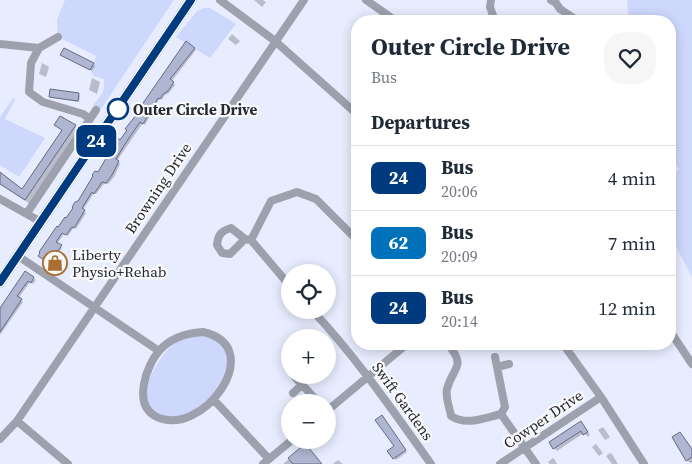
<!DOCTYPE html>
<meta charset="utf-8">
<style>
:root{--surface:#fff;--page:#f6f6f7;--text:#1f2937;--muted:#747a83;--line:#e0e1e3}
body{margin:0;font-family:"Source Serif 4",serif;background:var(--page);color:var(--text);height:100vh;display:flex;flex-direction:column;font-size:19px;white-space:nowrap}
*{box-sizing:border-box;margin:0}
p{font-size:16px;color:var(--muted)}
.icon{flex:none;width:28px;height:28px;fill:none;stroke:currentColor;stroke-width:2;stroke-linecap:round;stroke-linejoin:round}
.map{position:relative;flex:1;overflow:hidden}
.drawer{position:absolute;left:351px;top:15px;width:325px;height:335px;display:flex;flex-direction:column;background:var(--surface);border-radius:20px;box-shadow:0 2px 12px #0003}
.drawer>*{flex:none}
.badge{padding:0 10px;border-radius:8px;font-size:18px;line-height:32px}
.fabs{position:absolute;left:281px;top:264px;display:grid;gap:10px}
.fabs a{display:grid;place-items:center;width:55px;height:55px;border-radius:50%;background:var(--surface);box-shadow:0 2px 12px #0003;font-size:25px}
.map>.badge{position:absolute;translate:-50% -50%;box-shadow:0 0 0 2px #fff}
h2{padding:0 20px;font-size:19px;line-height:45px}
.round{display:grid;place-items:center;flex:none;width:52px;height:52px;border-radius:20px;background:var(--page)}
.summary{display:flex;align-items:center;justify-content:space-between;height:85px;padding:0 20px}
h1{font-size:24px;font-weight:700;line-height:38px}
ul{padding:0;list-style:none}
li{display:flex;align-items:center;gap:15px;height:65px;padding:0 20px;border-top:1px solid var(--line)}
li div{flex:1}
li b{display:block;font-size:19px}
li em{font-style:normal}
li .badge{min-width:55px;font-weight:700;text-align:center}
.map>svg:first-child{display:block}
.green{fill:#ced8fd}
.shadow{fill:#0003}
.building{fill:#aeb6d2;stroke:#656b86}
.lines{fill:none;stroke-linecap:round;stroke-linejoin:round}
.minor{stroke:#9da1ae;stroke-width:8}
.secondary{stroke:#777c8f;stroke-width:11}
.line-casing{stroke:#fff;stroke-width:11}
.line{stroke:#003b80;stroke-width:8}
.stop-dot{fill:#fff;stroke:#003b80;stroke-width:2.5}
.labels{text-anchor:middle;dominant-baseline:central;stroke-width:4.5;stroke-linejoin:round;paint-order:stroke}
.stop-label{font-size:15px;font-weight:bold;fill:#262934;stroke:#fafafa;text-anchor:start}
.street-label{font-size:15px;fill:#262934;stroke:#fafafa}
.poi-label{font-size:15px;fill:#262934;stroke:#fafafa;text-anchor:start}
</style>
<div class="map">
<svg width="692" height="464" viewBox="0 0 692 464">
<rect width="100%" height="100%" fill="#e7ecfe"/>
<path class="green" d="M65 0H174L101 109 93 105 102 94 104 89V79L94 76 91 71 96 56 58 37 57 20Z
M628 0H692V277L674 243 670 229V176L679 169 670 158V21H629L627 2Z
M204 8H210L236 24 210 58 176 37 197 11Z
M13 98 15 100 5 119 45 138 19 177 0 165V117Z
M203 334C209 337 219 340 222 346 246 376 182 438 153 410 135 393 161 352 177 341 185 337 194 335 203 334Z"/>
<path class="shadow" d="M254 0H263L266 2 262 7Z
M232 34 240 41 236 45 228 39Z
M186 43 196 50 171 82 175 85 169 93 165 95 162 100 160 98 145 125 143 123 127 146 117 161 120 164 114 177 108 184H104L96 194 94 193 83 210 86 213 76 229 74 227 68 236 64 234 57 244 62 248 58 255 64 259 58 269 42 258 59 228 79 202Z
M62 55 93 64 95 66 92 71Z
M42 63 49 67 46 77 39 74Z
M92 78 100 82 97 94 89 90Z
M78 94 80 96 79 102 52 98 50 96Z
M56 125 75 126 79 130 30 204 0 184V174L23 190 63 131Z
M25 273 36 280 33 284 30 282 18 299 23 302 0 335V310Z
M383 418 407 452 396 460 394 458 396 447Z
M584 426 590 435 588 437 584 433 557 451 554 448Z
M603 427 610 437 605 440 598 430Z
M596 444 603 453 599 456 592 447Z
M304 446 321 464H283Z
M692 449V462L690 463 687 460Z
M610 453 612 454 618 464H612L606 456Z
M553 458 555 460 557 464H550L548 462Z
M338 460 343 464H333Z"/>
<path class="building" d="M186 41 195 48 170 79 174 82 168 91 163 94 160 99 158 98 143 124 140 122 125 144 116 159 119 161 112 175 106 183 102 182 94 194 92 192 82 208 85 210 74 228 72 227 66 235 62 233 56 242 62 245 57 252 63 257 56 268 38 256 40 253 39 252 57 226 58 227 65 217 66 218 73 208 72 207 75 202 78 201 93 176 92 175 95 171 98 172 118 138 120 140 127 130 125 129 137 114 136 113 139 109Z
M64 48 94 63 90 70 60 55Z
M50 89 79 93 78 101 49 97Z
M60 116 76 125 25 200 0 184V172L22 189 62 130 54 125Z
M25 271 34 277 31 283 28 281 17 296 22 299 0 332V308Z
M382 415 406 450 393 459 387 451 394 446 375 420Z
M581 421 588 432 583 435 581 431 553 449 549 442Z
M680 432 692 449V457L686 461 672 437Z
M305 444 309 448 322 464H293L288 458Z"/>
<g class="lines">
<path class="minor" d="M220 0 275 41 358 115
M366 0 396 21
M491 0 490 7 495 21
M551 0 556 3 560 9 578 21
M0 44 39 48 31 63 29 92 43 102 83 114 90 119
M39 48 58 37
M0 199 41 222
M27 213 96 110
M245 239 231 228C221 231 218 235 217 245L222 253 230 254 245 239 251 240
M251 240 271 201 297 192 316 199 358 241
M251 240 290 286
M18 256 159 351
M312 310C357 358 393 411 431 464
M670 331 692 364
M203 332C270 347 201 441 155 416 133 404 146 366 159 351 170 338 187 333 203 332Z
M448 344C467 368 453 366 447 389 445 397 450 409 451 416 466 426 485 418 501 414L536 464
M563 344 601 397 644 464
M495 357 505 407 501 414
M497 367 509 364
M295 377 318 402
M293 393 302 385
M214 400 269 459
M328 410 407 344
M17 421 68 464
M0 439 17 421 304 0
M263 464 292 440
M500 464 601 397"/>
<path class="secondary" d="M0 282 191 0"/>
</g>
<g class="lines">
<defs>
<path id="line" d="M0 282 191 0"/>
</defs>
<use href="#line" class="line-casing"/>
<use href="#line" class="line"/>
</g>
<defs>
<symbol id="shop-ring" viewBox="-11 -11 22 22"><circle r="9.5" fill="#fafafa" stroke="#ab6f32" stroke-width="1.5"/><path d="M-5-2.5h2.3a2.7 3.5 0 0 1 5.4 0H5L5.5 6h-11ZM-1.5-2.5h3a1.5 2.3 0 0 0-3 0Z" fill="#ab6f32"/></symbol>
</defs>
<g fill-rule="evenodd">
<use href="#shop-ring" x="41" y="249" width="28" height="28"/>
</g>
<circle class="stop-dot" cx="118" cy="109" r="10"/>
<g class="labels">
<g class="stop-label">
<text x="133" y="109">Outer Circle Drive</text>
</g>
<g class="street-label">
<text transform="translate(158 188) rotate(-56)">Browning Drive</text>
<text transform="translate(403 401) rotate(54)">Swift Gardens</text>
<text transform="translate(543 419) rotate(-34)">Cowper Drive</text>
</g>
<g class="poi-label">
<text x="72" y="254">Liberty<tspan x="72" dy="17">Physio+Rehab</tspan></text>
</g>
</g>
</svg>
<div class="fabs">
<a><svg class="icon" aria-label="locate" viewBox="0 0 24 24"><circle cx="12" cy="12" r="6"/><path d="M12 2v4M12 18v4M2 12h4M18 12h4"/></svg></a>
<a>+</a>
<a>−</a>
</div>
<b class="badge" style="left:96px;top:141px;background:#003b80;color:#fff">24</b>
<section class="drawer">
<div class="summary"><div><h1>Outer Circle Drive</h1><p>Bus</p></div><a class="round"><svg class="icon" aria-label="heart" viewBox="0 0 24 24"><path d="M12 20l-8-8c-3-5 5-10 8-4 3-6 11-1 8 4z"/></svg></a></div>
<h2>Departures</h2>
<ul>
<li><span class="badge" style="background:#003b80;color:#fff">24</span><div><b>Bus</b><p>20:06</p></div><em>4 min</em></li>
<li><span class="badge" style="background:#0072bc;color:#fff">62</span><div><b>Bus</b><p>20:09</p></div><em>7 min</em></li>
<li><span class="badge" style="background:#003b80;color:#fff">24</span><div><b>Bus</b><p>20:14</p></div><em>12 min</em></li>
</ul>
</section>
</div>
